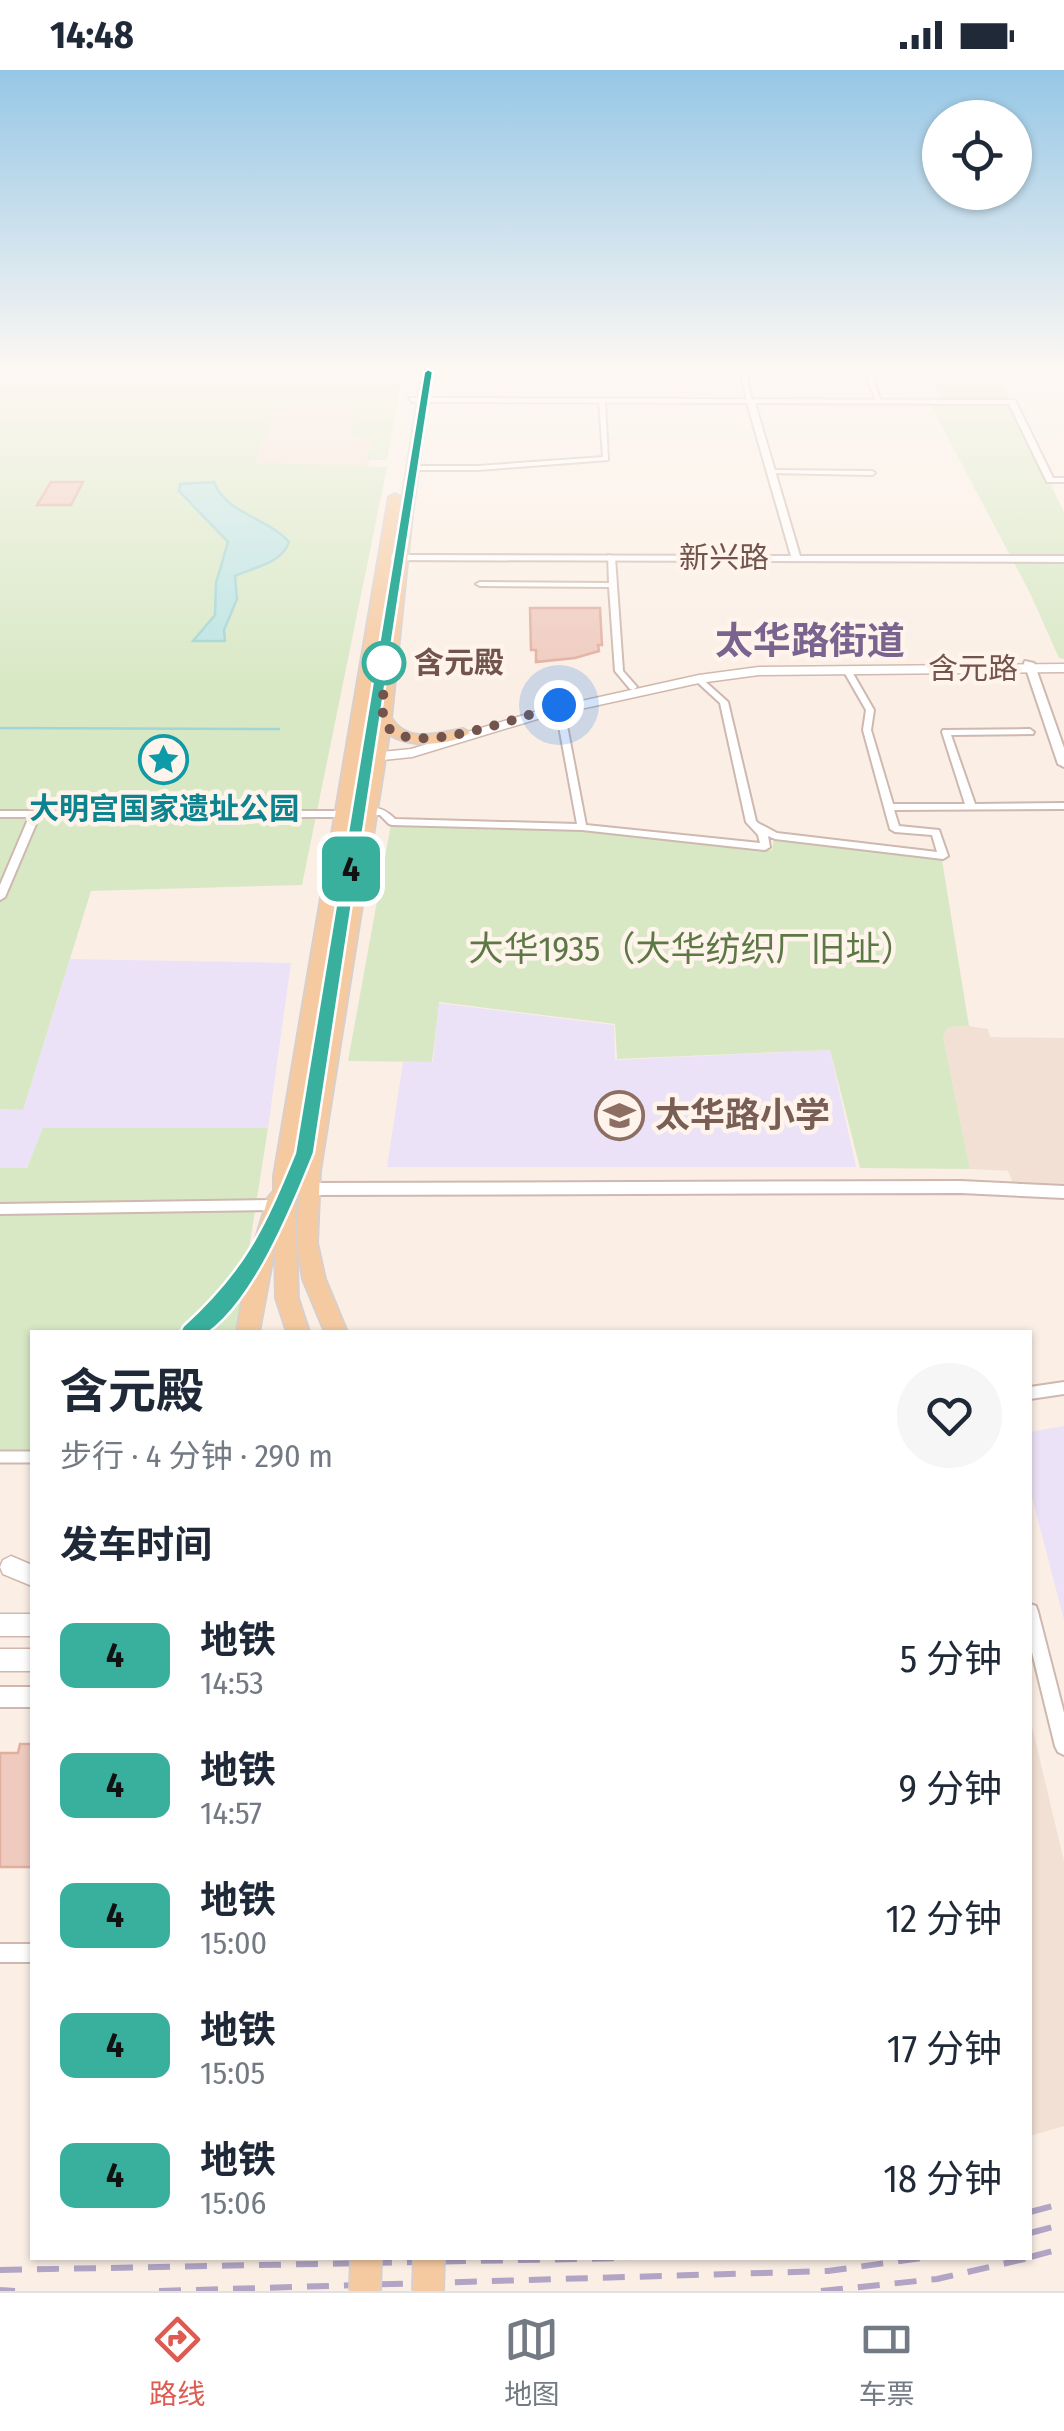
<!DOCTYPE html>
<html lang="zh">
<meta charset="utf-8">
<style>
:root{--surface:#fff;--page:#f6f6f7;--text:#1f2937;--muted:#747a83;--line:#e0e1e3;--accent:#df5b51}
body{margin:0;font-family:"Fira Sans Condensed","Noto Sans SC",sans-serif;background:var(--page);color:var(--text);height:100vh;display:flex;flex-direction:column;font-size:38px;white-space:nowrap}
*{box-sizing:border-box;margin:0}
p{font-size:32px;color:var(--muted)}
.icon{flex:none;width:55px;height:55px;fill:none;stroke:currentColor;stroke-width:2;stroke-linecap:round;stroke-linejoin:round}
.map{position:relative;flex:1;overflow:hidden}
.sheet{position:absolute;left:30px;top:1260px;width:1002px;height:930px;display:flex;flex-direction:column;background:var(--surface);border-radius:0px;box-shadow:0 2px 8px #0004}
.sheet>*{flex:none}
.badge{padding:0 20px;border-radius:15px;font-size:35px;line-height:65px}
.controls{position:absolute;left:922px;top:30px;display:grid;gap:20px}
.controls a{display:grid;place-items:center;width:110px;height:110px;border-radius:50%;background:var(--surface);box-shadow:0 2px 8px #0004;font-size:50px}
.you{position:absolute;width:50px;height:50px;margin:-25px;border:8px solid #fff;border-radius:50%;background:#1a73e8;box-shadow:0 0 0 15px #1a73e833}
.map>.badge{position:absolute;translate:-50% -50%;box-shadow:0 0 0 5px #fff}
h2{padding:0 30px;font-size:38px;line-height:90px}
.round{display:grid;place-items:center;flex:none;width:105px;height:105px;border-radius:52px;background:var(--page)}
.overview{display:flex;align-items:center;justify-content:space-between;height:170px;padding:0 30px}
h1{font-size:48px;font-weight:700;line-height:75px}
ul{padding:0;list-style:none}
li{display:flex;align-items:center;gap:30px;height:130px;padding:0 30px}
li div{flex:1}
li b{display:block;font-size:38px}
li em{font-style:normal}
li .badge{min-width:110px;font-weight:700;text-align:center}
.status{display:flex;justify-content:space-between;align-items:center;height:70px;padding:0 50px;background:var(--surface);direction:ltr}
.status svg{height:28px;fill:currentColor}
.tabs{display:flex;justify-content:space-around;align-items:center;height:140px;border-top:2px solid var(--line);background:var(--surface);font-size:28px;color:var(--muted)}
.tabs a{display:grid;justify-items:center;gap:5px}
.tabs .selected{color:var(--accent)}
.map>svg:first-child{display:block}
.residential{fill:#f2e0d4}
.education{fill:#ece2f7}
.green{fill:#d8e8c5}
.water{fill:#bbe4e3;stroke:#a2d5d5;stroke-width:2.5}
.lines{fill:none;stroke-linecap:round;stroke-linejoin:round}
.stream{stroke:#a2d5d5;stroke-width:2.5}
.building{fill:#efcabe;stroke:#e1afa0;stroke-width:2.5}
.pedestrian-casing{stroke:#ceb8af;stroke-width:15}
.minor-casing{stroke:#ceb8af;stroke-width:4}
.tertiary-casing{stroke:#ceb8af;stroke-width:4}
.secondary-casing{stroke:#d1b7ad;stroke-width:3}
.primary-casing{stroke:#d8cfcd;stroke-width:4}
.pedestrian{stroke:#fff;stroke-width:11}
.minor{fill:#fff;fill-rule:evenodd}
.tertiary{fill:#fff;fill-rule:evenodd}
.secondary{fill:#fff;fill-rule:evenodd}
.primary{fill:#f6caa1;fill-rule:evenodd}
.rail{stroke:#b1a4c4;stroke-width:6;stroke-dasharray:22 15;stroke-linecap:butt}
.primary-bridge-casing{stroke:#d8cfcd;stroke-width:34;stroke-linecap:butt}
.primary-bridge{stroke:#f6caa1;stroke-width:30}
.line{fill:#39b09e;stroke:#fff;stroke-width:2.5}
.walk{stroke:#73544c;stroke-width:10;stroke-dasharray:0 18}
.stop-dot{fill:#fff;stroke:#39b09e;stroke-width:5}
.labels{text-anchor:middle;dominant-baseline:central;stroke-width:9;stroke-linejoin:round;paint-order:stroke}
.far-street-label{font-size:30px;fill:#73544c;stroke:#fef4eb}
.far-stop-label{font-size:30px;font-weight:bold;fill:#73544c;stroke:#fef4eb;text-anchor:start}
.far-culture-label{font-size:30px;font-weight:bold;fill:#0d838f;stroke:#fef4eb}
.park-label{font-size:35px;fill:#5c7844;stroke:#fef4eb}
.education-label{font-size:35px;font-weight:bold;fill:#785e54;stroke:#fef4eb;text-anchor:start}
.far-district-label{font-size:38px;font-weight:bold;fill:#7a648f;stroke:#fef4eb}
</style>
<div class="status"><b>14:48</b><svg viewBox="0 0 49 12"><path d="M0 12V9h3v3zM5 12V6h3v6zM10 12V3h3v9zM15 12V0h3v12zM26 1h20v11H26zM47 4h2v5h-2z"/></svg></div>
<div class="map">
<svg width="1064" height="2221" viewBox="0 0 1064 2221">
<rect width="100%" height="100%" fill="#fbefe5"/>
<path class="residential" d="M354 333 367 366 373 371 368 397 256 394 276 334Z
M969 956 988 959 990 967 1064 968V1114L1013 1113 1008 1101 970 1099 943 966 948 957Z
M1030 1648 1064 1791V2056L1030 2066Z"/>
<path class="education" d="M70 889 291 893 268 1058H44L26 1099 0 1098V1039L23 1040Z
M438 933 614 955 615 990 830 980 856 1097H387L403 992H433Z
M1064 1356V1550L1030 1420V1362Z"/>
<path class="green" d="M0 302H403L387 390H367L372 371 352 365 354 333 277 334 256 393 387 397 302 815 91 821 23 1040 0 1039Z
M928 302H997L1064 442V589L1059 588 1030 523 930 334 940 325Z
M391 754 579 761 772 780 774 768 942 790 969 956 948 957 943 966 970 1099 860 1098 830 980 617 989 615 954 439 932 432 992 348 991Z
M43 1058H268L236 1262H32V1393H0V1098H27Z"/>
<path class="water" d="M214 412C225 443 268 448 289 472 281 494 254 497 235 506L237 529 224 560 225 571H193L215 545 216 513 228 472 179 421 180 414Z"/>
<g class="lines">
<path class="stream" d="M0 658 279 659"/>
</g>
<path class="building" d="M51 412H83L71 435H37Z
M530 538H600L602 575H598L599 581 575 588 536 592V580H531Z
M20 1674H32V1797H0V1683H18Z"/>
<g class="lines">
<defs>
<path id="pedestrian" d="M0 1387H32"/>
<path id="minor" d="M740 302H746L752 331 747 330Z
M865 302H871L881 332 876 331Z
M602 328 605 330 608 390 478 400H413L410 398 413 396H478L603 387 599 330Z
M770 400 872 401 875 403 872 405 768 403V401Z
M608 485 615 487 623 601 637 617 633 620 630 619 615 601 609 517 480 516 476 514 480 512 609 513Z
M847 597 851 600 874 640 871 660 893 734H965L942 662 943 660 1030 659 1034 662 1033 664 951 665 975 734 1064 733V739L894 740 899 756 939 760 948 786 943 789 775 769 768 766 770 777 765 780 582 760 392 755 389 754 380 745H369L364 742C376 734 386 740 395 749L577 754 556 640 560 637 564 640 586 755 760 773 758 765 746 752 720 633 696 611V607L699 606 728 632 756 751 758 753 777 763 937 782 932 765 895 762 890 759 863 660 866 640 843 600Z
M0 741H343L348 744 343 747H39L5 827 0 830V815L29 747H0Z
M276 1130 280 1131 282 1135 280 1139 276 1140 0 1144V1134Z
M1064 1312V1324L1030 1329V1317Z
M1030 1534 1036 1536 1038 1542 1064 1643V1685L1058 1682 1055 1676 1030 1574Z
M0 1874H32V1892H0Z"/>
<path id="tertiary" d="M409 328 1015 330 1053 408H1064V412H1047L1009 334 755 333 800 486H1064V492L382 490 380 488 385 485 791 486 747 333 412 332Z
M1025 591 1034 593 1064 678V697L1058 694 1024 593Z
M961 1111 1064 1116V1128L961 1123 309 1125 304 1123 301 1119 304 1115 309 1113Z
M0 1617H32V1637H0Z"/>
<path id="secondary" d="M1064 594V602L759 605 699 613 544 647 412 687 353 693 347 689 353 685 411 679 541 640 699 605 759 597Z
M11 1486 32 1495V1516L3 1504 0 1497 3 1490Z
M0 1544H32V1566H0Z
M0 1579H32V1601H0Z"/>
<path id="primary" d="M422 302H432L412 444 391 648C407 674 437 664 463 659L470 663C449 676 411 678 389 664L320 1101 317 1173 325 1209 347 1262H325L303 1209 297 1173 300 1101 372 689 400 444Z
M395 424 401 427 294 1106 298 1228 309 1262H287L276 1228 275 1175 259 1262H237L248 1196 268 1128 274 1121V1106L389 427Z"/>
</defs>
<use href="#pedestrian" class="pedestrian-casing"/>
<use href="#minor" class="minor-casing"/>
<use href="#tertiary" class="tertiary-casing"/>
<use href="#secondary" class="secondary-casing"/>
<use href="#primary" class="primary-casing"/>
<use href="#pedestrian" class="pedestrian"/>
<use href="#minor" class="minor"/>
<use href="#tertiary" class="tertiary"/>
<use href="#secondary" class="secondary"/>
<use href="#primary" class="primary"/>
<path class="rail" d="M1030 2142 1064 2133
M1030 2163 1064 2154
M1030 2187 1064 2178
M0 2200 629 2188
M0 2220 15 2221
M159 2221 828 2201 922 2188
M821 2221 937 2209 1029 2188"/>
<defs>
<path id="primary-bridge" d="M365 2221 366 2188
M428 2221 429 2188"/>
</defs>
<use href="#primary-bridge" class="primary-bridge-casing"/>
<use href="#primary-bridge" class="primary-bridge"/>
</g>
<linearGradient id="sky" x2="0" y2="1"><stop stop-color="#96c7e6"/><stop offset="0.49" stop-color="#fdf8f3"/><stop offset="1" stop-color="#fdf8f3" stop-opacity="0"/></linearGradient>
<rect width="1064" height="613" fill="url(#sky)"/>
<path class="line" d="M428 299 433 302 314 1083C293 1135 247 1252 191 1272L180 1262 183 1256C245 1200 264 1158 295 1083L424 302Z"/>
<g class="lines">
<path class="walk" d="M384 593 390 583C388 602 378 634 385 652 401 693 527 645 559 635"/>
</g>
<defs>
<symbol id="sight-ring" viewBox="-11 -11 22 22"><circle r="9.5" fill="#fef4eb" stroke="#0f9aa8" stroke-width="1.5"/><path d="M0-6L1.8-2.2L6-1.7L2.9 1.2L3.7 5.4L0 3.3L-3.7 5.4L-2.9 1.2L-6-1.7L-1.8-2.2Z" fill="#0f9aa8"/></symbol>
<symbol id="school-ring" viewBox="-11 -11 22 22"><circle r="9.5" fill="#fef4eb" stroke="#8d6e63" stroke-width="1.5"/><path d="M0-5L7-2L0 1L-7-2ZM-4 1L0 2.5L4 1V4Q0 6-4 4Z" fill="#8d6e63"/></symbol>
</defs>
<g fill-rule="evenodd">
<use href="#sight-ring" x="136" y="662" width="55" height="55"/>
<use href="#school-ring" x="592" y="1018" width="55" height="55"/>
</g>
<circle class="stop-dot" cx="384" cy="593" r="20"/>
<g class="labels">
<g class="far-street-label">
<text x="724" y="488">新兴路</text>
<text x="973" y="599">含元路</text>
</g>
<g class="far-stop-label">
<text x="414" y="593">含元殿</text>
</g>
<g class="far-culture-label">
<text x="164" y="739">大明宫国家遗址公园</text>
</g>
<g class="park-label">
<text x="692" y="879">大华1935（大华纺织厂旧址）</text>
</g>
<g class="education-label">
<text x="655" y="1045">太华路小学</text>
</g>
<g class="far-district-label">
<text x="810" y="571">太华路街道</text>
</g>
</g>
</svg>
<div class="controls">
<a><svg class="icon" aria-label="locate" viewBox="0 0 24 24"><circle cx="12" cy="12" r="6"/><path d="M12 2v4M12 18v4M2 12h4M18 12h4"/></svg></a>
</div>
<div class="you" style="left:559px;top:635px"></div>
<b class="badge" style="left:351px;top:799px;background:#39b09e;color:#111">4</b>
<section class="sheet">
<div class="overview"><div><h1>含元殿</h1><p>步行 · 4 分钟 · 290 m</p></div><a class="round"><svg class="icon" aria-label="heart" viewBox="0 0 24 24"><path d="M12 20l-8-8c-3-5 5-10 8-4 3-6 11-1 8 4z"/></svg></a></div>
<h2>发车时间</h2>
<ul>
<li><span class="badge" style="background:#39b09e;color:#111">4</span><div><b>地铁</b><p>14:53</p></div><em>5 分钟</em></li>
<li><span class="badge" style="background:#39b09e;color:#111">4</span><div><b>地铁</b><p>14:57</p></div><em>9 分钟</em></li>
<li><span class="badge" style="background:#39b09e;color:#111">4</span><div><b>地铁</b><p>15:00</p></div><em>12 分钟</em></li>
<li><span class="badge" style="background:#39b09e;color:#111">4</span><div><b>地铁</b><p>15:05</p></div><em>17 分钟</em></li>
<li><span class="badge" style="background:#39b09e;color:#111">4</span><div><b>地铁</b><p>15:06</p></div><em>18 分钟</em></li>
</ul>
</section>
</div>
<nav class="tabs">
<a class="selected"><svg class="icon" aria-label="directions" viewBox="0 0 24 24"><path d="M12 3l9 9-9 9-9-9zM9 14v-3h6M13 9l2 2-2 2"/></svg>路线</a>
<a><svg class="icon" aria-label="map" viewBox="0 0 24 24"><path d="M3 6l6-2 6 2 6-2v14l-6 2-6-2-6 2zM9 4v14M15 6v14"/></svg>地图</a>
<a><svg class="icon" aria-label="tickets" viewBox="0 0 24 24"><path d="M3 7h18v10H3zM15 7v10"/></svg>车票</a>
</nav>
